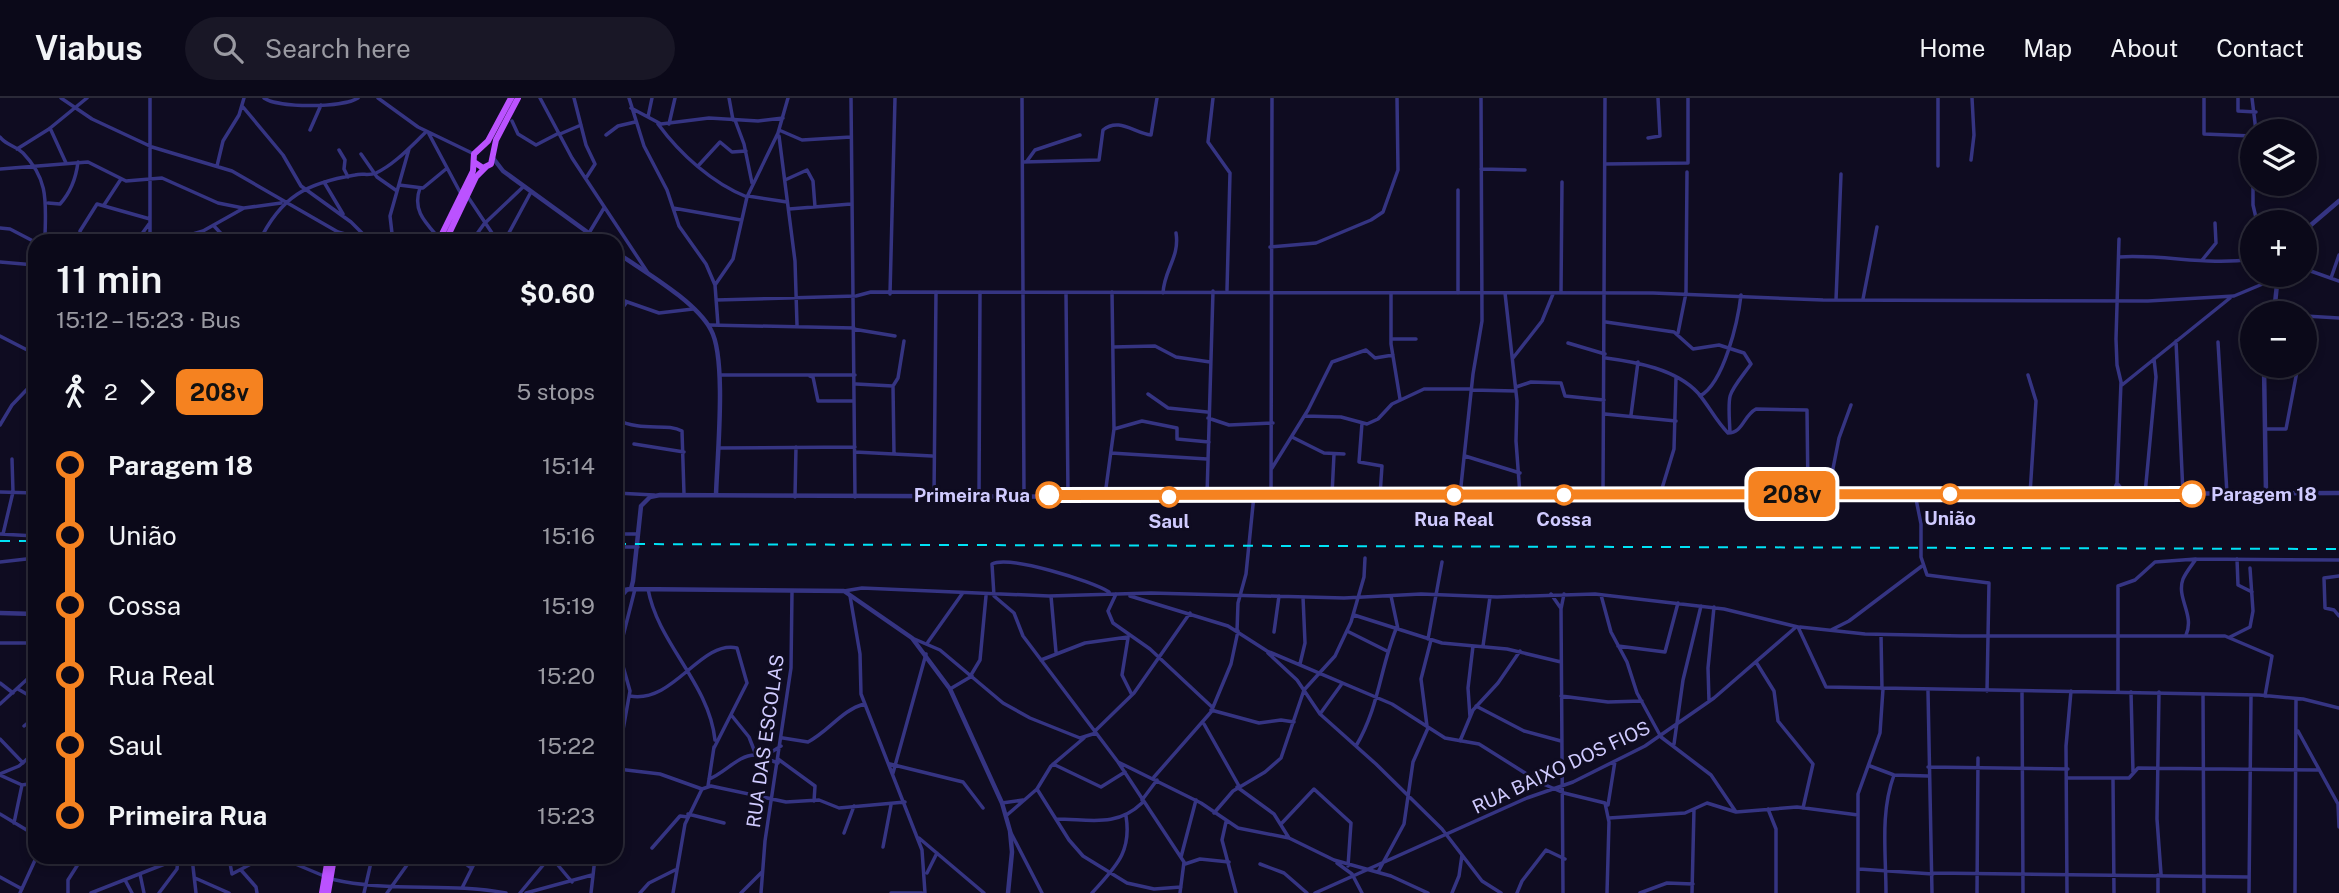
<!DOCTYPE html>
<meta charset="utf-8">
<style>
:root{--surface:#0b0919;--page:#191726;--text:#f1f3f6;--muted:#9a9aa2;--line:#2b2a38}
body{margin:0;font-family:"Public Sans",sans-serif;background:var(--page);color:var(--text);height:100vh;display:flex;flex-direction:column;font-size:26px;white-space:nowrap}
*{box-sizing:border-box;margin:0}
p{font-size:23px;color:var(--muted)}
.icon{flex:none;width:38px;height:38px;fill:none;stroke:currentColor;stroke-width:2;stroke-linecap:round;stroke-linejoin:round}
.map{position:relative;flex:1;overflow:hidden}
.side{position:absolute;left:28px;top:136px;width:595px;height:630px;display:flex;flex-direction:column;background:var(--surface);border-radius:21px;box-shadow:0 4px 10px #0003,0 0 0 2px var(--line)}
.side>*{flex:none}
.badge{padding:0 14px;border-radius:10px;font-size:24px;line-height:46px}
.controls{position:absolute;left:2240px;top:21px;display:grid;gap:14px}
.controls a{display:grid;place-items:center;width:77px;height:77px;border-radius:50%;background:var(--surface);box-shadow:0 4px 10px #0003,0 0 0 2px var(--line);font-size:35px}
.map>.badge{position:absolute;translate:-50% -50%;box-shadow:0 0 0 4px #fff}
.legs{display:flex;align-items:center;gap:10px;height:77px;padding:0 28px;font-size:23px}
.legs p{margin-inline-start:auto}
.summary{display:flex;align-items:center;justify-content:space-between;height:119px;padding:0 28px}
h1{font-size:38px;font-weight:600;line-height:52px}
ul{padding:0 28px;list-style:none}
li{display:flex;align-items:center;gap:24px;height:70px;font-size:26px}
li i{display:grid;place-items:center;width:10px;height:100%;margin:0 9px;background:currentColor}
li i::after{content:'';width:18px;height:18px;margin:-9px;border:5px solid;border-radius:50%;background:var(--surface)}
li p{margin-inline-start:auto}
li:first-child i{background:linear-gradient(#0000 50%,currentColor 0)}
li:last-child i{background:linear-gradient(currentColor 50%,#0000 0)}
header{display:flex;align-items:center;gap:42px;box-sizing:border-box;height:98px;padding:0 35px;background:var(--surface);border-bottom:2px solid var(--line)}
header strong{font-size:33px}
nav{display:flex;gap:38px;margin-inline-start:auto;font-size:24px}
.search{width:490px;height:63px;background:var(--page);display:flex;align-items:center;gap:18px;box-sizing:border-box;padding:0 24px;border-radius:38px;color:var(--muted);font-size:26px}
.map>svg:first-child{display:block}
.lines{fill:none;stroke-linecap:round;stroke-linejoin:round}
.minor{stroke:#353482;stroke-width:3.5}
.tertiary{stroke:#353482;stroke-width:4.5}
.primary{stroke:#bb52ff;stroke-width:6}
.rail{stroke:#00e3f6;stroke-width:2;stroke-dasharray:10 9;stroke-linecap:butt}
.line-1-casing{stroke:#fff;stroke-width:16}
.line-1{stroke:#f58220;stroke-width:10}
.stop-1-dot{fill:#fff;stroke:#f58220;stroke-width:3.5}
.labels{text-anchor:middle;dominant-baseline:central;stroke-width:6;stroke-linejoin:round;paint-order:stroke}
.stop-label{font-size:19px;font-weight:bold;fill:#d0cbff;stroke:#0f0c21}
.street-label{font-size:19px;fill:#d0cbff;stroke:#0f0c21}
</style>
<header>
<strong>Viabus</strong>
<div class="search"><svg class="icon" aria-label="search" viewBox="0 0 24 24"><circle cx="10" cy="10" r="6"/><path d="M15 15l6 6"/></svg>Search here</div>
<nav><a>Home</a><a>Map</a><a>About</a><a>Contact</a></nav>
</header>
<div class="map">
<svg width="2339" height="795" viewBox="0 0 2339 795">
<rect width="100%" height="100%" fill="#0f0c21"/>
<g class="lines">
<path class="minor" d="M61 0 92 21 152 49 232 73 338 134 374 144
M150 0V144
M264 0C278 10 342 10 358 0
M378 0 418 29 474 56
M540 0 572 60 648 175
M574 0 586 47 595 66 586 80
M629 0 644 48 667 92 679 128 706 166 715 187
M729 0 733 22
M851 0 855 399
M1022 0 1024 397
M1213 0 1208 44 1230 75 1227 192
M2204 0V36L2252 38
M2238 0V13L2256 14
M2252 0 2256 33
M243 9 283 57 301 88 351 124 368 141
M631 10 661 26 709 20 758 23 783 20
M648 19 652 0
M735 22 744 46 752 85
M512 23 518 36 536 47 559 35
M658 26C680 56 712 85 747 99
M669 26 675 0
M50 30 66 65
M310 32 321 7
M779 32 802 42 851 39
M429 36 461 96
M560 36 581 27
M606 37 618 28 635 24
M779 38 795 163 797 227
M0 39C6 47 16 48 23 55 51 84 45 108 45 144
M1648 40 1660 38 1658 0
M17 51 49 31 87 0
M339 52 345 62 344 71 348 79
M361 56 377 79 397 93
M1971 62 1974 37 1972 0
M1027 63 1035 52 1080 37
M1023 64 1099 62 1103 32C1119 19 1134 35 1151 37L1157 0
M1605 66 1688 65V0
M217 68 223 43 239 17 244 0
M698 68 720 44 732 54 746 53
M1938 68V0
M0 71 88 64 126 83 162 80 218 105 243 110
M1481 71 1525 72
M785 82 807 72 813 83 815 109
M324 84 343 116
M2253 86V107L2257 124
M399 87 423 90 446 71
M420 90C412 112 425 124 439 140
M1458 92V195
M748 98 787 104
M468 99 498 144
M48 105 60 106C71 94 76 80 78 64
M104 107 121 81
M673 110 741 122
M789 111 851 106
M214 128 229 144
M0 130 10 131 35 144
M589 135 604 110
M81 144 80 133 97 106 150 121
M136 144 149 126
M166 144 203 133 244 110 281 105
M202 144 203 133
M259 144C281 98 307 85 355 77 362 75 369 78 376 75 395 66 411 48 426 34
M393 144 390 118 409 51
M471 144 484 126 523 89
M504 144 531 94
M1270 149 1316 145 1371 122 1383 114 1398 72 1397 0
M2119 159C2164 156 2208 168 2252 161
M2203 161 2216 145 2215 125
M2247 162 2252 151
M0 164 35 167
M2305 171 2339 183
M2331 180 2339 157
M1066 195 1068 397
M1163 195C1164 172 1180 159 1176 135
M1391 195V246L1400 301
M1505 195 1517 303 1516 343 1520 397
M1561 195 1562 84
M890 196 895 0
M616 200 659 215 693 211
M1863 201 1877 129
M716 202 856 198 871 194 1653 195 1823 202 2148 203 2234 198 2277 180
M1836 202 1841 76
M2275 209 2295 215
M616 218 627 204
M2305 218 2339 220
M1606 224 1674 234 1693 251 1719 247 1744 255 1751 266C1726 300 1728 292 1730 335
M709 227 854 230
M718 227 715 187 733 161 747 99 778 35 788 0
M30 230H35
M853 231 895 238
M1678 235 1686 195 1687 74
M0 238 35 256
M1391 241H1416
M2176 243 2183 396
M2218 244 2227 396
M1568 245 1605 256
M1113 249 1155 248 1176 259 1210 264
M1513 260 1542 223 1553 196
M1606 260C1636 264 1676 271 1698 295 1709 308 1716 323 1728 335 1743 335 1743 318 1756 311L1807 312 1808 396
M720 277H855
M2028 277 2036 303 2030 396
M810 278 813 279 818 303H854
M856 286 893 288
M2122 287 2230 200
M1516 289 1531 284 1561 285 1565 298 1604 302
M1471 292 1516 293
M1148 296 1168 310 1207 314
M1700 298C1724 285 1738 223 1741 197
M1605 316 1676 323
M1631 317 1638 264
M1305 318 1341 319 1367 326 1378 321 1392 306 1424 291H1471
M1208 320 1229 327 1273 325
M616 321C642 335 666 324 682 333L684 396
M1362 325 1359 364 1382 368 1380 397
M0 327 12 307 35 283
M1114 331 1142 323 1177 330V341L1209 344
M2265 331H2286L2298 268
M1292 339 1324 355 1344 356
M634 346 684 354
M719 350 855 349
M855 354 932 358
M1111 355 1207 361
M894 356 893 288 898 280 904 243
M1465 358 1520 375
M12 361 13 394
M1272 370 1308 312 1332 264 1366 252 1375 260 1393 257
M2117 385 2126 396
M0 394 35 395
M29 395 33 338
M31 395 35 430
M616 395 654 397
M1603 396 1605 0
M1828 396 1839 340 1851 307
M1915 396 1921 426V459L1927 477 1989 485 1987 593
M2112 396 2117 385 2121 284 2117 267 2116 241 2119 141
M2145 396 2156 279 2154 261
M1105 397 1114 331 1112 194
M1207 397 1213 193
M1271 397 1272 0
M1332 397 1334 356
M1460 397 1473 276 1482 223 1481 0
M1660 397 1674 351 1676 280
M934 398 936 194
M979 398 980 194
M795 399 796 349
M0 436 35 438
M3 436 13 394
M616 436H638
M616 449H638
M2237 461 2238 487 2252 494
M0 464 35 460
M2339 478 2324 480 2325 510 2334 512 2339 518
M648 491C658 546 709 585 715 642
M844 493 862 490 1049 498 1151 495 1344 500 1421 496 1497 499 1595 496 1724 511 1798 529 1826 589 2259 597 2303 601 2339 610
M1109 494C1092 483 1009 457 992 466L994 498 1014 515 1023 538 1118 664 1184 764 1180 795
M1116 496 1108 513 1113 525 1150 551 1212 609
M1551 496 1560 509
M1601 497 1611 534 1627 564 1637 595 1661 639 1711 677 1736 714
M850 498 860 556 861 596 922 752 925 795
M1051 498 1056 554
M1130 498 1228 528 1267 553 1392 606 1445 640 1479 646 1541 685 1564 695 1605 705 1609 724 1607 795
M1391 498 1398 531
M616 505 628 491
M1354 517 1442 545 1507 551 1561 564
M1800 529 1865 536 1961 538H2225L2272 558 2265 598
M1831 532 1849 523 1922 468
M1237 533 1238 505 1246 476 1254 397
M1347 533 1387 553
M1274 534 1279 498
M1881 537 1882 591
M2186 537C2195 517 2176 500 2183 481 2186 474 2192 467 2196 461L2339 462
M2230 539 2250 529 2253 513 2250 470
M912 540 940 552 1003 605 1030 620 1080 640 1096 635
M1128 540 1122 577 1132 597
M1428 541 1442 464
M928 544 962 496
M0 545H35
M1483 548 1490 499
M1618 548 1665 554 1678 505
M1268 555 1297 582 1320 616 1376 666 1442 731 1482 783 1501 795
M1041 562 1085 545 1128 539
M1756 564 1774 593 1778 623 1813 666 1803 710
M1300 566 1305 545 1303 499
M971 577 980 562 986 498
M0 585 13 595
M18 591 35 601
M950 591 972 578
M1928 593 1932 795
M2022 594 2023 795
M2118 594V488L2135 482 2155 464 2196 461
M2131 594 2133 674
M2159 594 2157 721 2161 776
M2203 596 2204 795
M630 598C674 606 700 542 737 550L747 585 714 650
M1561 598 1608 604 1642 603
M1709 603 1708 570 1714 509
M0 606 35 574
M1476 608 1524 633 1561 643
M1211 612 1259 625 1281 622 1294 624
M1320 616 1341 587
M732 618 749 639 756 657 778 665
M1470 619 1468 590 1473 548
M1204 626 1239 688
M24 628 35 619
M1427 628 1421 581 1431 542
M1095 633 1134 595 1190 515
M2298 633 2338 706 2339 729
M783 640 808 644C829 633 842 612 864 606
M0 641 23 665
M1460 643 1473 612 1498 585 1520 553
M1674 646 1683 582 1701 508
M1356 648C1379 609 1380 571 1396 531
M765 658 781 648
M778 661 815 688 814 703
M1118 664 1201 705 1238 730 1289 740 1334 762 1391 778 1428 795
M890 666 963 684 983 710
M1053 666 1101 689 1125 674
M1870 668 1894 677 1928 678
M1928 669 2068 671
M616 674 618 671 660 676 702 691 711 688 786 704 819 702 839 710 905 704
M893 675 926 556
M0 676 19 668 35 654
M0 677 22 687 35 685
M1154 679 1211 614 1231 566 1238 533
M2068 680H2129L2138 670 2319 672
M709 681C725 675 738 657 755 657
M2113 681 2114 795
M708 688 714 649
M1237 689 1274 716 1289 740
M1037 691 1069 742 1083 758 1127 785 1154 791 1181 789
M1142 702 1157 682
M1002 705 1023 702
M1608 707 1615 663
M1768 711 1776 731V795
M616 713 621 695 618 660 630 593 619 554 635 491
M1214 715 1233 693 1265 674 1281 660 1304 592 1335 558 1351 524 1364 479 1365 460
M0 716 35 737
M688 716 724 725
M1007 717 1037 691 1051 668 1084 640
M1609 720 1685 715 1707 705 1736 714 1797 709 1858 717
M1056 721C1089 721 1116 730 1142 705
M1226 724 1222 742 1236 795
M14 725 22 687
M1281 726 1314 691 1351 725 1348 768
M1010 733 1042 795
M844 735 854 708
M919 740 984 795
M883 749 891 707
M652 750 680 718 688 719
M1181 759 1196 702
M192 760 196 795
M229 760 232 776 249 767 255 760
M281 760 324 778
M458 760 470 769
M552 760 572 784
M1337 765 1352 776 1362 795
M1185 766 1200 761 1229 764
M1260 766 1284 775 1307 795
M1859 771 1933 776
M241 772 256 789 257 795
M1378 774 1404 726 1413 664 1428 630
M927 775 937 755
M1933 775 2248 779
M140 776 144 795
M0 779 22 791
M195 780 229 795
M331 781C390 795 447 784 506 795
M125 782 132 795
M462 790 477 760
M20 795 36 760
M68 795V782L82 760
M91 795 180 760
M159 795 177 771 178 761
M364 795 372 760
M387 795 412 760
M520 795 549 760
M526 795 592 777
M591 795 595 760
M640 795 649 785 675 772
M673 795 685 726 702 691
M741 795 762 774
M761 795 765 743 791 570 792 494
M891 795H922
M1092 795C1115 769 1132 755 1126 718
M1315 795 1527 700 1573 684 1645 648 1714 600 1796 529
M1452 795 1459 778 1462 757
M1517 795 1522 783 1546 752 1565 761
M1563 795 1561 511 1564 496
M1640 795 1667 785 1693 786
M1692 795 1694 711
M1858 795V696L1880 635 1883 591
M1886 795C1886 755 1880 715 1894 677
M1977 795 1978 660
M2067 795 2066 648 2071 593
M2158 795V777
M2249 795 2251 598
M2295 795 2296 601"/>
<path class="tertiary" d="M493 60 503 73 601 144
M2305 132 2339 103
M616 154C643 173 696 203 711 232 727 261 717 360 716 397
M2274 215 2278 177
M2264 268 2266 396
M631 491 844 493 912 540 950 591 1002 705 1010 733 1012 754 1008 795
M616 493 631 491 633 483 641 408 650 399 660 397 1169 399 2339 395
M0 515 35 516"/>
<path class="primary" d="M474 64 483 70 491 66 496 42 518 0
M438 144 473 73 474 56 488 43 511 0
M445 144 476 79 486 69
M322 795 328 760
M328 795 334 760"/>
<path class="rail" d="M0 443H35
M616 446 2339 451"/>
</g>
<g class="lines">
<defs>
<path id="line-1" d="M1049 397 2192 396"/>
</defs>
<use href="#line-1" class="line-1-casing"/>
<use href="#line-1" class="line-1"/>
</g>
<g class="stop-1-dot">
<circle cx="1950" cy="396" r="9"/>
<circle cx="2192" cy="396" r="12"/>
<circle cx="1049" cy="397" r="12"/>
<circle cx="1454" cy="397" r="9"/>
<circle cx="1564" cy="397" r="9"/>
<circle cx="1169" cy="399" r="9"/>
</g>
<g class="labels">
<g class="stop-label">
<text x="2211" y="396" text-anchor="start">Paragem 18</text>
<text x="1030" y="397" text-anchor="end">Primeira Rua</text>
<text x="1950" y="420">União</text>
<text x="1454" y="421">Rua Real</text>
<text x="1564" y="421">Cossa</text>
<text x="1169" y="423">Saul</text>
</g>
<g class="street-label">
<text transform="translate(765 643) rotate(-82)">RUA DAS ESCOLAS</text>
<text transform="translate(1561 669) rotate(-25)">RUA BAIXO DOS FIOS</text>
</g>
</g>
</svg>
<div class="controls">
<a><svg class="icon" aria-label="layers" viewBox="0 0 24 24"><path d="M12 4l9 5-9 5-9-5zM3 14l9 5 9-5"/></svg></a>
<a>+</a>
<a>−</a>
</div>
<b class="badge" style="left:1792px;top:396px;background:#f58220;color:#111">208v</b>
<section class="side">
<div class="summary"><div><h1>11 min</h1><p>15:12 – 15:23 · Bus</p></div><b>$0.60</b></div>
<div class="legs"><svg class="icon" aria-label="walk" viewBox="0 0 24 24"><circle cx="13" cy="4" r="2"/><path d="M13 8l-2 6 4 7M11 14l-3 7M7 12l3-4h3l4 4"/></svg>2<svg class="icon" aria-label="forward" viewBox="0 0 24 24"><path d="M9 5l7 7-7 7"/></svg><b class="badge" style="background:#f58220;color:#111">208v</b><p>5 stops</p></div>
<ul>
<li><i style="color:#f58220"></i><b>Paragem 18</b><p>15:14</p></li>
<li><i style="color:#f58220"></i><span>União</span><p>15:16</p></li>
<li><i style="color:#f58220"></i><span>Cossa</span><p>15:19</p></li>
<li><i style="color:#f58220"></i><span>Rua Real</span><p>15:20</p></li>
<li><i style="color:#f58220"></i><span>Saul</span><p>15:22</p></li>
<li><i style="color:#f58220"></i><b>Primeira Rua</b><p>15:23</p></li>
</ul>
</section>
</div>
